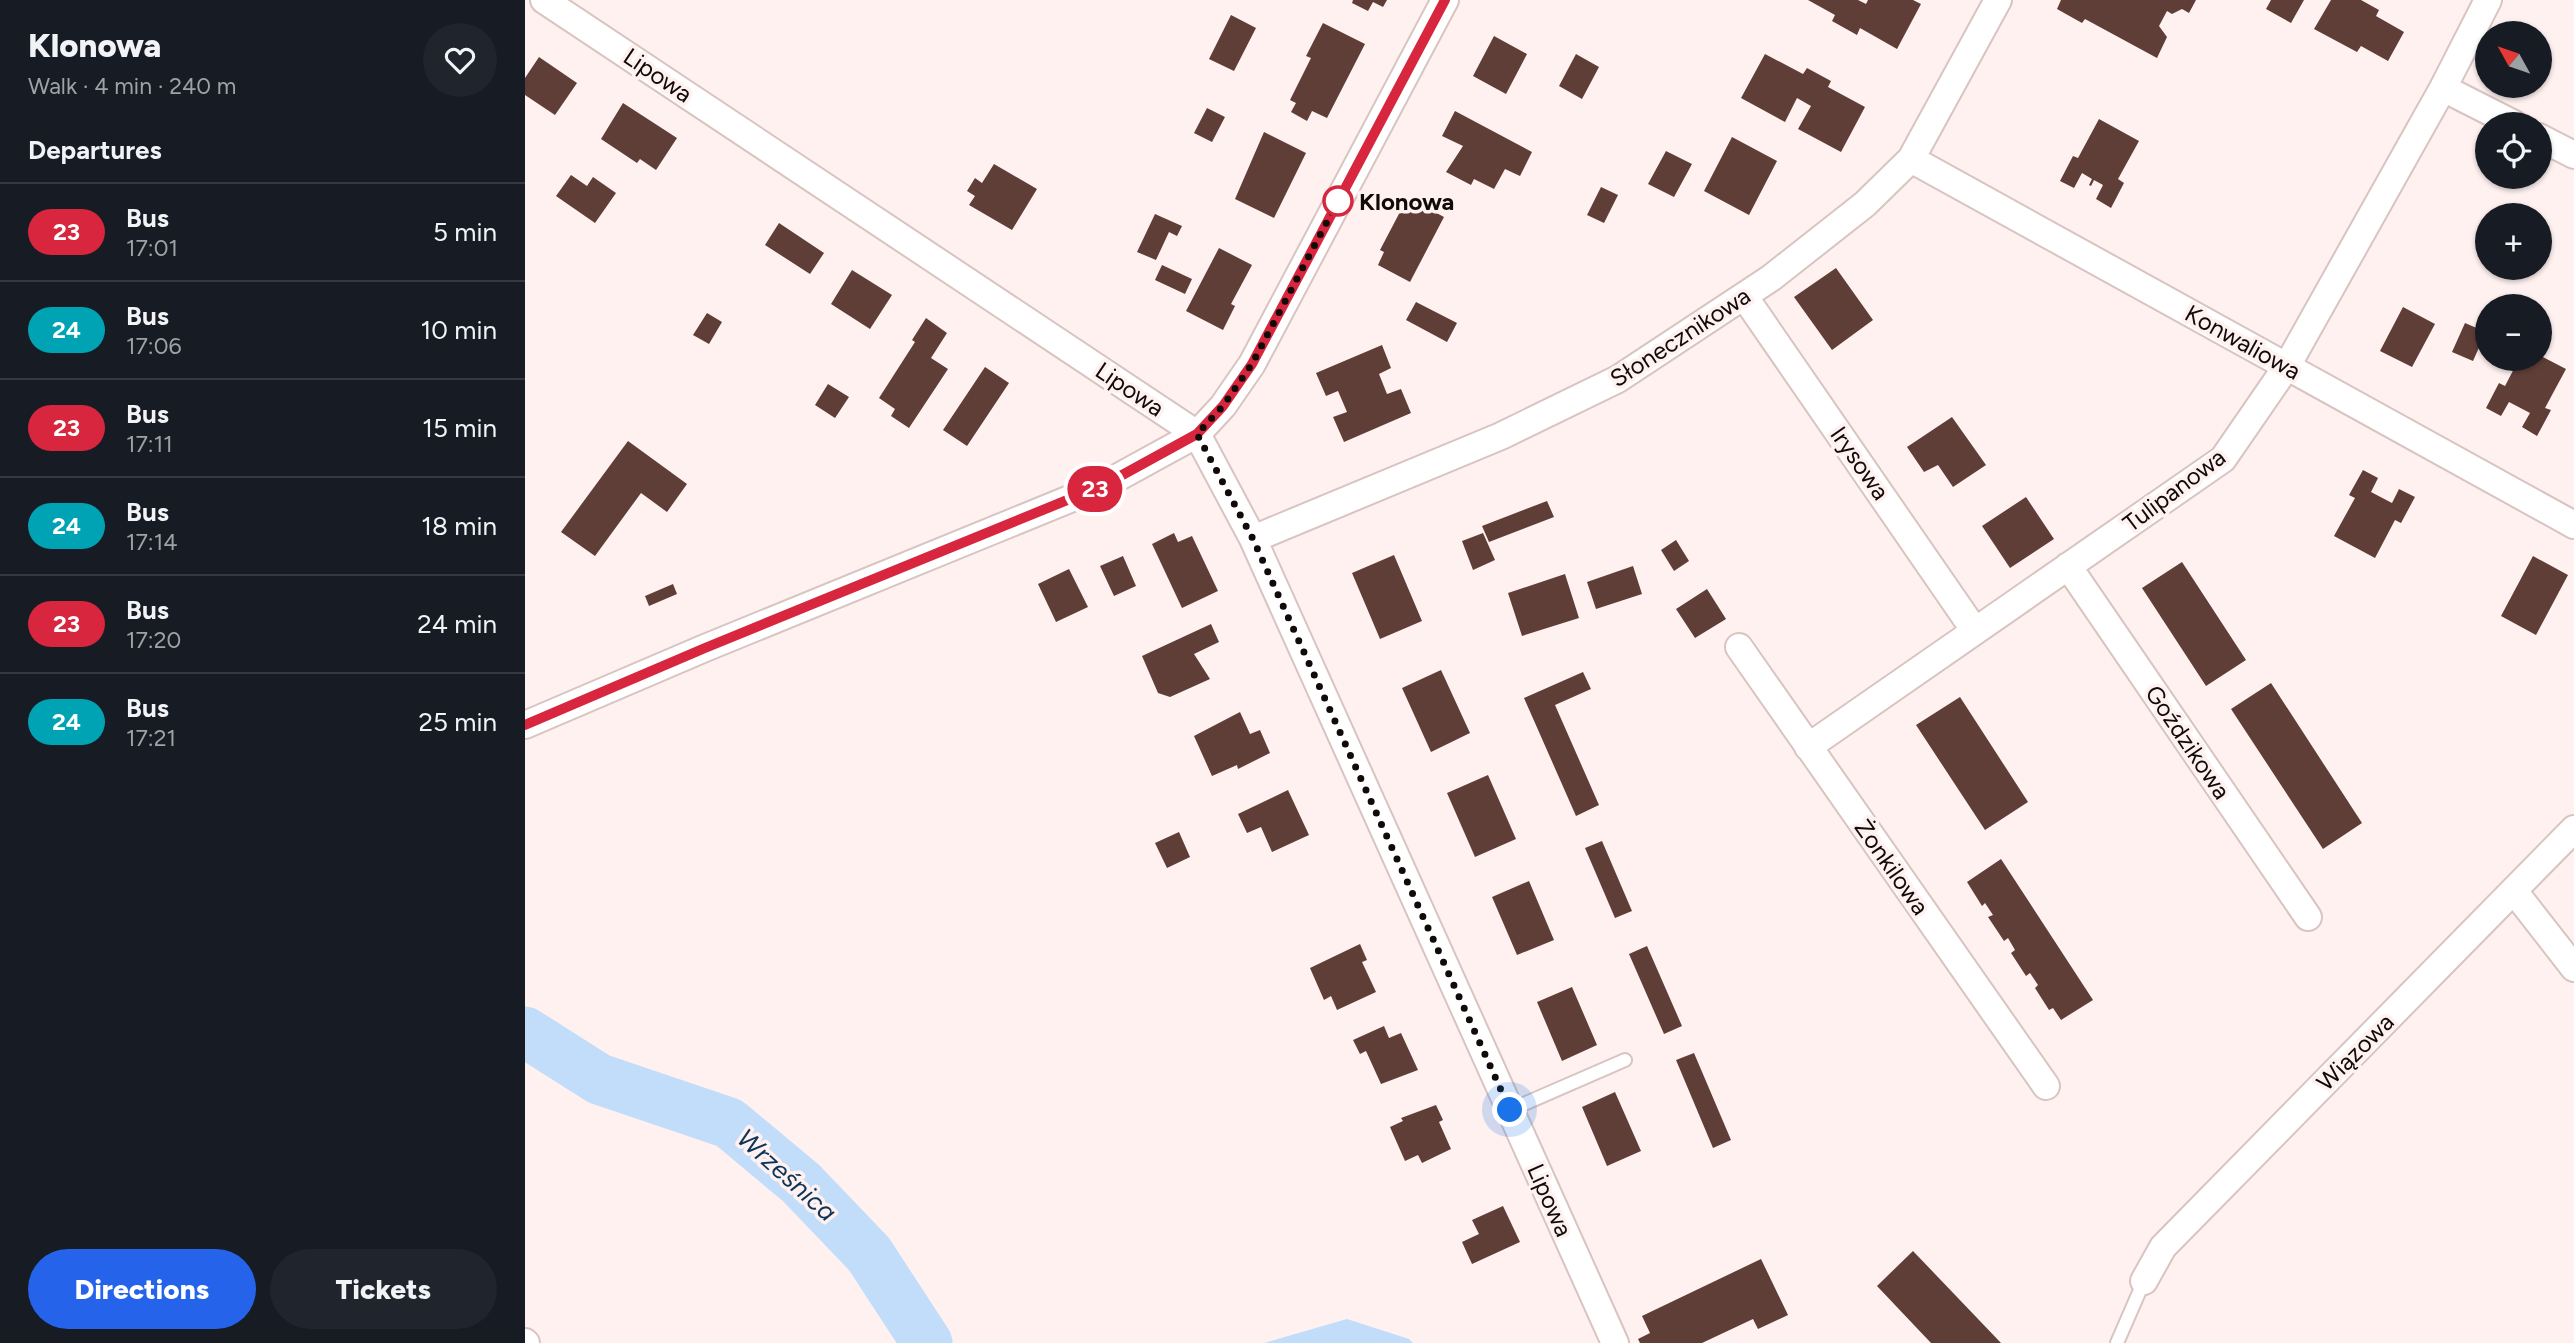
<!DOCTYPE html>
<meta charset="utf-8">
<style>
:root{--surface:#171b24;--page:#20242c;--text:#f1f3f6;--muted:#9ea1a6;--line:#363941;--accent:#2563eb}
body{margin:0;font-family:Figtree,sans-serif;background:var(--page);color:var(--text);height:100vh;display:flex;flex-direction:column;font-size:26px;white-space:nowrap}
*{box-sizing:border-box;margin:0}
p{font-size:23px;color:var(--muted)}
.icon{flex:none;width:38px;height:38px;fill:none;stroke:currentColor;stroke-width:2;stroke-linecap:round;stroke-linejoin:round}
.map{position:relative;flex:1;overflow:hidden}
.side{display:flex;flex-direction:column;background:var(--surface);width:525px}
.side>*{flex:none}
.badge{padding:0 14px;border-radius:23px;font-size:24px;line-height:46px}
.needle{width:46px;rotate:310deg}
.fabs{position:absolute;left:1950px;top:21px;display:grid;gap:14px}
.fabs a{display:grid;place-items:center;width:77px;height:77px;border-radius:50%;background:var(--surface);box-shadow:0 2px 5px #0004;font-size:35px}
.you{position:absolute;width:35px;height:35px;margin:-18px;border:5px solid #fff;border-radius:50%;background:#1a73e8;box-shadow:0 0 0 10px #1a73e833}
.map>.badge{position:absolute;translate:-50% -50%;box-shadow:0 0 0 4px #fff}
h2{padding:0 28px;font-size:26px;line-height:63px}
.round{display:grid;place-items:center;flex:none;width:74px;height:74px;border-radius:37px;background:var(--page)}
.overview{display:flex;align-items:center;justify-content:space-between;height:119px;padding:0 28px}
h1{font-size:33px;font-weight:800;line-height:52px}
.button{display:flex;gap:14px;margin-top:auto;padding:14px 28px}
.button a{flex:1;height:80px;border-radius:42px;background:var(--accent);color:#fff;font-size:28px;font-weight:800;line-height:80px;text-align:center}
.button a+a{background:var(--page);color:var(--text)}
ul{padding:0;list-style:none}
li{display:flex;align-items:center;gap:21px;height:98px;padding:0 28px;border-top:2px solid var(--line)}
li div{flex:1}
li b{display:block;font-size:26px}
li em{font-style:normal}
li .badge{min-width:77px;font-weight:700;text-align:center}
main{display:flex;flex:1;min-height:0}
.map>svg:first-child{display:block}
.water{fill:#c2ddfa}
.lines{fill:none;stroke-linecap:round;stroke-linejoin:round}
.river{stroke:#c2ddfa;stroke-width:51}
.building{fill:#603e38}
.lane-casing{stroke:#d8c4c0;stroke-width:16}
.street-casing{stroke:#d8c4c0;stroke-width:30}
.lane{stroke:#fff;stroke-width:12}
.street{stroke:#fff;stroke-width:26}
.line-casing{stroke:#fff;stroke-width:16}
.line{stroke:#d7263d;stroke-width:10}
.walk{stroke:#100a09;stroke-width:7;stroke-dasharray:0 12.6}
.stop-dot{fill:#fff;stroke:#d7263d;stroke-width:3.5}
.labels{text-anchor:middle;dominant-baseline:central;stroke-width:7;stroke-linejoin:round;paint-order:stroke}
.street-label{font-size:24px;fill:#100a09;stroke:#fef1ef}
.stop-label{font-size:24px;font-weight:bold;fill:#100a09;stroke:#fef1ef;text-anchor:start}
.water-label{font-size:26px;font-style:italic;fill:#0c3459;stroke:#fef1ef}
</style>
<main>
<section class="side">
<div class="overview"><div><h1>Klonowa</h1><p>Walk · 4 min · 240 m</p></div><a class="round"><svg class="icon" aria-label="heart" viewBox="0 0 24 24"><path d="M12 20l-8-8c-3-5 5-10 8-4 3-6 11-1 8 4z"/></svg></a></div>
<h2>Departures</h2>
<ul>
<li><span class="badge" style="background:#d7263d;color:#fff">23</span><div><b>Bus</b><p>17:01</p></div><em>5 min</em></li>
<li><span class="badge" style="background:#00a3b4;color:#fff">24</span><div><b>Bus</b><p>17:06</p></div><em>10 min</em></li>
<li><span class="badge" style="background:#d7263d;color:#fff">23</span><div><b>Bus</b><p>17:11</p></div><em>15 min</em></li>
<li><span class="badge" style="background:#00a3b4;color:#fff">24</span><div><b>Bus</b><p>17:14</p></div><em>18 min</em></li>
<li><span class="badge" style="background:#d7263d;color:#fff">23</span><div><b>Bus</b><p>17:20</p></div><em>24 min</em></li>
<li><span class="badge" style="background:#00a3b4;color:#fff">24</span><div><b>Bus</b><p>17:21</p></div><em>25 min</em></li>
</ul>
<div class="button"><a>Directions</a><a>Tickets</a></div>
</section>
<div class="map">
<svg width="2049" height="1343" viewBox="0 0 2049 1343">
<rect width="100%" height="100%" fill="#fef1ef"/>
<path class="water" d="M822 1319 884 1339 888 1343H739Z"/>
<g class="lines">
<path class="river" d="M0 1032 74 1079 204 1123 276 1183 344 1254 402 1343"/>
</g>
<path class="building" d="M828 0H862L858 7 848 2 843 11 827 3Z
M1283 0H1333L1341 4 1343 0H1388L1396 4 1372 49 1335 28 1332 35 1307 21 1310 15Z
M1536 0H1671L1664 13 1657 9 1647 14 1642 11 1634 26 1642 37 1632 58 1560 19 1557 23 1532 9Z
M1746 0H1779L1766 23 1741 9Z
M1806 0H1836L1854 10 1851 16 1879 32 1863 61 1836 46 1832 52 1789 29Z
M706 15 731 28 709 71 684 59Z
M798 23 840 44 802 118 787 111 782 121 766 112 771 103 765 100 786 58 781 56Z
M969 36 1002 54 981 94 948 76Z
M1051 54 1074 67 1057 99 1034 86Z
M1240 54 1278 74 1282 68 1306 81 1303 87 1340 107 1316 152 1273 129 1286 106 1272 98 1260 122 1216 98Z
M14 57 52 83 30 115 0 95V78Z
M98 103 152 138 131 170 115 159 112 163 76 139Z
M682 108 700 117 687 142 669 133Z
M930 111 1007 152 995 176 980 169 969 189 949 179 946 185 921 172 938 146 917 136Z
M1574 119 1614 141 1593 179 1599 183 1586 208 1571 199 1578 185 1569 180 1566 186 1564 185 1567 179 1557 173 1549 188 1535 181 1548 156 1553 158Z
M739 132 781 153 749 218 710 199Z
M1207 137 1252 161 1224 215 1179 191Z
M1141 151 1167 164 1149 197 1123 184Z
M469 164 512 189 487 230 444 205 450 196 442 191 450 178 457 183Z
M46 175 62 186 68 177 91 193 70 223 31 196Z
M1076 187 1093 195 1079 223 1062 215Z
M887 200 919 217 885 282 853 265 859 252 855 250 876 210 880 212Z
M630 214 657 226 652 236 644 232 631 260 612 252Z
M254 223 299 253 285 274 240 245Z
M694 248 727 265 706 304 710 306 698 330 661 311Z
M637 265 667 279 660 294 630 280Z
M1311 268 1348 320 1307 350 1269 297Z
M327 270 367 295 345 329 306 304Z
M891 302 932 323 922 342 881 320Z
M1878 307 1910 324 1887 367 1855 351Z
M182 313 197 322 184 344 168 335Z
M401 318 422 333 406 358 423 369 384 428 366 416 370 409 354 398 390 342 387 340Z
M1940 323 1961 332 1948 361 1927 352Z
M857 345 866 368 854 374 862 394 876 389 886 413 819 442 808 417 822 412 813 391 801 396 791 373Z
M2014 355 2041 369 2020 408 2026 410 2012 436 1997 427 2005 413 1984 402 1976 416 1961 408 1974 383 1980 386 1994 359H2014Z
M460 367 484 383 442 446 418 430Z
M303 384 324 397 310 418 290 405Z
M1427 417 1461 465 1428 487 1413 465 1399 472 1382 447Z
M103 441 162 484 142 512 116 493 70 556 36 532Z
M1838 470 1853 478 1846 492 1867 503 1874 489 1890 497 1876 523 1870 520 1850 558 1809 536 1830 498 1824 495Z
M1501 497 1529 539 1485 568 1457 526Z
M1022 501 1029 517 964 542 957 526Z
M649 533 653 542 667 536 693 591 657 608 627 544Z
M958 533 970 560 948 570 937 541Z
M1151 540 1164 561 1149 571 1136 550Z
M869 555 897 621 855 639 827 573Z
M598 556 611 586 589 596 575 566Z
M2008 556 2043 575 2011 635 1976 616Z
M1657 562 1721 660 1681 686 1617 588Z
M1108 566 1117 594 1071 609 1062 582Z
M544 569 563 607 531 622 513 584Z
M1040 574 1054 618 997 636 983 593Z
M148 584 152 594 124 606 120 596Z
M1182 589 1201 619 1170 638 1151 609Z
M686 624 694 642 669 654 685 679 645 697 633 693 617 656Z
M916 670 945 733 906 752 877 688Z
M1058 672 1066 689 1030 705 1074 805 1051 816 999 698Z
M1746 683 1837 823 1798 849 1706 709Z
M1435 697 1503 802 1460 830 1391 725Z
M715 712 725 734 735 730 745 753 713 769 712 765 687 776 669 736Z
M963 775 991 839 950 857 922 793Z
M763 790 784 835 747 852 736 827 722 833 713 814Z
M654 832 665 857 642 868 630 843Z
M1077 841 1107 911 1090 918 1060 848Z
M1476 859 1568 1000 1536 1020 1528 1008 1524 1010 1510 988 1513 985 1505 973 1501 976 1486 953 1490 950 1483 938 1479 941 1463 917 1468 915 1460 903 1457 906 1442 882Z
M1004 881 1029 940 992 955 967 897Z
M835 944 842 960 837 962 851 992 812 1010 806 996 799 1000 785 968Z
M1122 946 1157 1026 1139 1034 1104 954Z
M1047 987 1072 1045 1037 1061 1012 1002Z
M859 1026 864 1038 876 1033 893 1070 856 1084 841 1051 835 1054 828 1040Z
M1169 1053 1206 1140 1188 1148 1151 1060Z
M1090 1092 1116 1151 1082 1166 1057 1107Z
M911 1105 918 1120 914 1122 926 1149 897 1163 893 1155 880 1161 865 1127 878 1121 876 1118Z
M978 1206 995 1242 947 1264 937 1242 954 1234 947 1220Z
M1388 1251 1476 1343H1406L1352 1286Z
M1236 1259 1263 1315 1233 1329 1228 1319 1177 1343H1115L1113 1339 1125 1333 1117 1316Z"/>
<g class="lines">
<defs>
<path id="lane" d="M985 1110 1100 1060
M1592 1343 1619 1281"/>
<path id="street" d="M19 0 672 434 728 539 1090 1343
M1918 88 1989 124
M2014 137 2049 155
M1386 159 2049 525
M1219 296 1450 631
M728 539 976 436 1093 379 1246 278 1340 204 1386 159 1473 0
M1543 566 1783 917
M1214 647 1521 1086
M0 725 180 648 579 485 672 434 698 406 727 364 920 0
M1283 747 1698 459 1762 366 1918 88 1963 0
M1989 891 2049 968
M1619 1281 1638 1247 2049 829
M0 1342 1 1343"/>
</defs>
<use href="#lane" class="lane-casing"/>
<use href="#street" class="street-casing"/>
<use href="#lane" class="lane"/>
<use href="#street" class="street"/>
</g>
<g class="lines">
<defs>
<path id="line" d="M0 725 180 648 579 485 672 434 698 406 727 364 920 0"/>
</defs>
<use href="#line" class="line-casing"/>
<use href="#line" class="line"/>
<path class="walk" d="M813 201 727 364 698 406 672 434 728 539 985 1110"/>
</g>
<circle class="stop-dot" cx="813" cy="201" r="14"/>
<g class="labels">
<g class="street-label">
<text transform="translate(133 75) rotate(34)">Lipowa</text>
<text transform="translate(1155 337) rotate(-33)">Słonecznikowa</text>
<text transform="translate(1718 342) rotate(29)">Konwaliowa</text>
<text transform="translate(605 389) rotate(34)">Lipowa</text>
<text transform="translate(1335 463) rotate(55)">Irysowa</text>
<text transform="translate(1649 490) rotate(-37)">Tulipanowa</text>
<text transform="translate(1663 742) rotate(56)">Goździkowa</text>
<text transform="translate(1367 867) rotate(55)">Żonkilowa</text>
<text transform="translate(1830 1052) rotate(-45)">Wiązowa</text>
<text transform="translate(1025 1200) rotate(66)">Lipowa</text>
</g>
<g class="stop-label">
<text x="834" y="201">Klonowa</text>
</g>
<g class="water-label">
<text transform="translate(262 1175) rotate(42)">Wrześnica</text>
</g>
</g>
</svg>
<div class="fabs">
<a><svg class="needle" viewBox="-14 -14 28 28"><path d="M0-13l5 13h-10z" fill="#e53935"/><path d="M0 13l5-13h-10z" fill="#9ea1a6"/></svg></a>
<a><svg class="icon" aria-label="locate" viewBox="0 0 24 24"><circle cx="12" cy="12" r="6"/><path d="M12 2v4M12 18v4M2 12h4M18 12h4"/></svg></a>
<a>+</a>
<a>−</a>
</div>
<div class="you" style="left:985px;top:1110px"></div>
<b class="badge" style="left:570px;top:489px;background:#d7263d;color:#fff">23</b>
</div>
</main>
